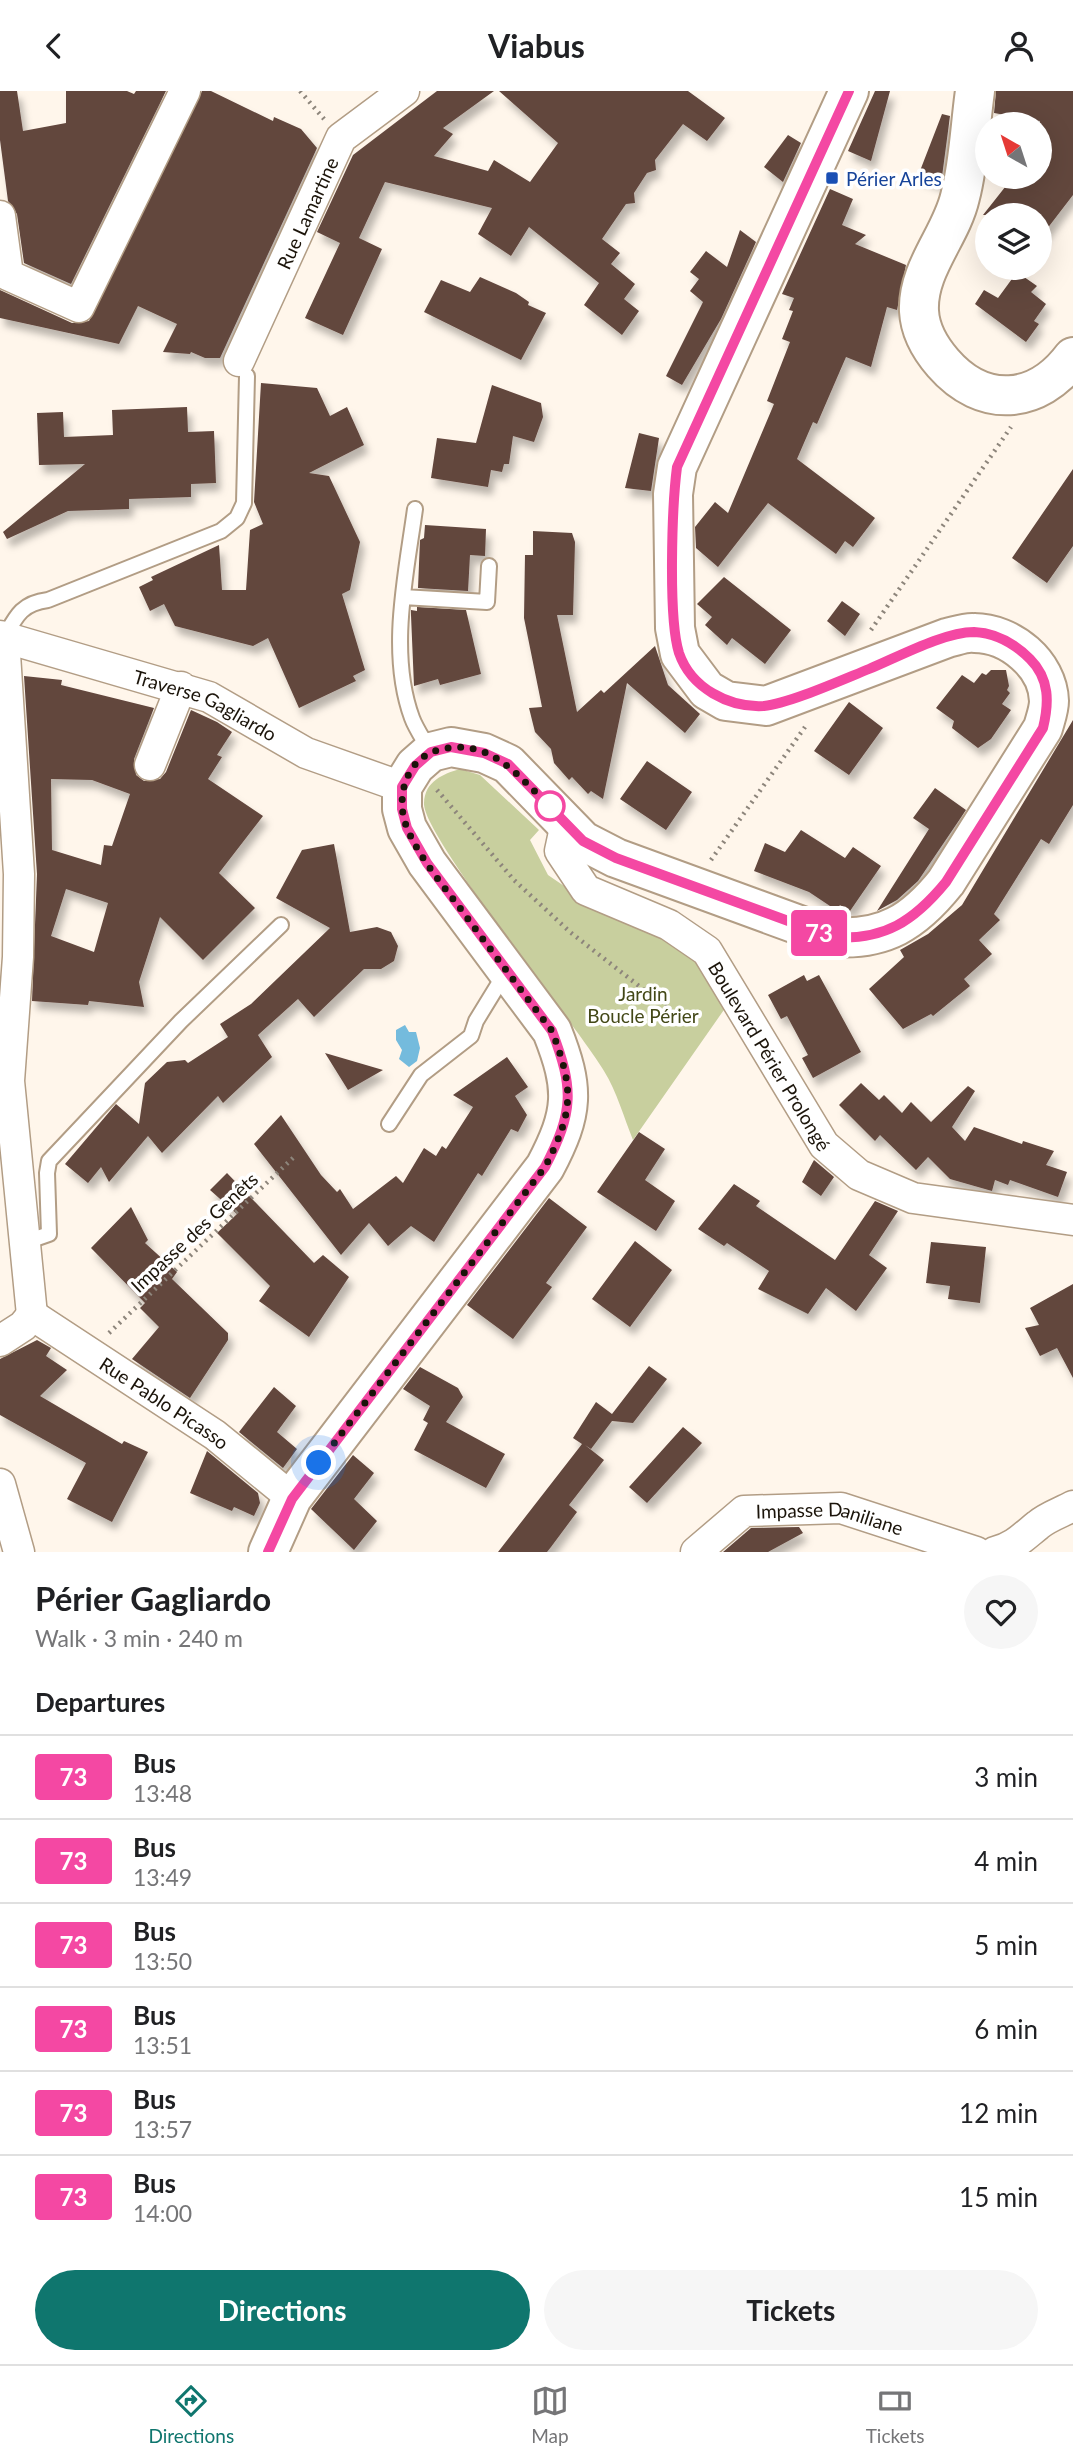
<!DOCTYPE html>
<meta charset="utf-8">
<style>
:root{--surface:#fff;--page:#f6f6f6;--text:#202124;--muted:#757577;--line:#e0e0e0;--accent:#0f766e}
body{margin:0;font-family:Lato,sans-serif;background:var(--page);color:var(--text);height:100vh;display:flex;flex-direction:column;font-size:26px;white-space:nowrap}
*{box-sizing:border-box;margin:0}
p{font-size:23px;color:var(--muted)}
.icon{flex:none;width:38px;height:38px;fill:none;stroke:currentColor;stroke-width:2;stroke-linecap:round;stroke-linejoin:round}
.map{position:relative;height:1461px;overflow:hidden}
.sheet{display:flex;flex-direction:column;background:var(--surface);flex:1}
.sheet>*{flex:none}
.badge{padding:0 14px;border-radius:5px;font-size:24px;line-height:46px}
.needle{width:46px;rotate:321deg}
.controls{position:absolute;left:975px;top:21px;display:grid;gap:14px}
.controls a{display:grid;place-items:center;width:77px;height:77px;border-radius:50%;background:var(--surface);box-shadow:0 7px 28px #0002;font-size:35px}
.you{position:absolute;width:35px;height:35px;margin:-18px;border:5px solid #fff;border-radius:50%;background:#1a73e8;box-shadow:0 0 0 10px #1a73e833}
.map>.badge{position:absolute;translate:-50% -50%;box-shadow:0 0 0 4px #fff}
h2{padding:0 35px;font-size:26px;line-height:63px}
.round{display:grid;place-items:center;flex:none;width:74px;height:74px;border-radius:37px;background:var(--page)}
.head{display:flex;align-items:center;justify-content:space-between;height:119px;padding:0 35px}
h1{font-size:33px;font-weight:700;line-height:52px}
.button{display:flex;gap:14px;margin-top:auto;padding:14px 35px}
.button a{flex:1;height:80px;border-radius:42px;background:var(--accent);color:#fff;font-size:28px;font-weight:700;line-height:80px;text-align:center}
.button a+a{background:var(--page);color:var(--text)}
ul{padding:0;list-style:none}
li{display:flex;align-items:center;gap:21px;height:84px;padding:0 35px;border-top:2px solid var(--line)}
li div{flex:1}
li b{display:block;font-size:26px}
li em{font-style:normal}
li .badge{min-width:77px;font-weight:700;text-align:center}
header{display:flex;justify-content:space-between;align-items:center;height:91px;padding:0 35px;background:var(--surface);font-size:32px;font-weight:700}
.dock{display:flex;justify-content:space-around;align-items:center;height:98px;border-top:2px solid var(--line);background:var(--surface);font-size:19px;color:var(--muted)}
.dock a{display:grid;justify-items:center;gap:4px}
.dock .current{color:var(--accent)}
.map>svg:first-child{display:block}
.green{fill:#c8cf9e}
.water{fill:#74bbdd}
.building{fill:#62463d;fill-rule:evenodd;filter:url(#shadow)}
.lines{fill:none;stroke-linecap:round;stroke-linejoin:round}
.lane-casing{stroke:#b29d85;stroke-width:18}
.street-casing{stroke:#b29d85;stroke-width:33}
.secondary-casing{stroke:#b29d85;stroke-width:42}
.path{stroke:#8d857b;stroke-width:4.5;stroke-dasharray:2 5;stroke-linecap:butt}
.lane{stroke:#fff;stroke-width:14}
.street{stroke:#fff;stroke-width:30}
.secondary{stroke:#fff;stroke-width:38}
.line-casing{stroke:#fff;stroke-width:16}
.line{stroke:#f448a3;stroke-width:10}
.walk{stroke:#1b140a;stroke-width:7;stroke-dasharray:0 12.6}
.transit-dot{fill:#1a4fb4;stroke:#fff;stroke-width:2.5}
.stop-dot{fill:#fff;stroke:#f448a3;stroke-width:3.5}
.labels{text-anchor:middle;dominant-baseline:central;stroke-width:7;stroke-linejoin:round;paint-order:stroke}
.transit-label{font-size:19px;fill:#164399;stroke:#fff;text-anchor:start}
.street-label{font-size:19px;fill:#1b140a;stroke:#fff}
.park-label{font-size:19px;fill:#434817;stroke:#fff}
</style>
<header><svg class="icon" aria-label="back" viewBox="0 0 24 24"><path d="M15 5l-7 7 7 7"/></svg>Viabus<svg class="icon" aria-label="person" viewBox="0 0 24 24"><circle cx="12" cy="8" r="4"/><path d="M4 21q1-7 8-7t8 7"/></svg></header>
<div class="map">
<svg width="1073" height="1461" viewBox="0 0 1073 1461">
<defs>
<filter id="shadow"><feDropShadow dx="4.5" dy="8" stdDeviation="3.5" flood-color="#0004"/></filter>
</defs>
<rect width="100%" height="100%" fill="#fff6eb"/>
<path class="green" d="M460 678 480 684 539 739 530 749 548 784 583 808 643 832 698 867 728 913 633 1049C624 1027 617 1001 604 980 578 936 422 744 424 712 425 690 443 683 460 678Z"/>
<path class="water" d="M405 934 409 941H416L420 957 417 970 409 976 399 968 402 959 396 949V939Z"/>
<path class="building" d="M0 0H17L23 40 66 32V0H127L134 3 136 0H166L71 193 24 172 17 123 8 110 0 49Z
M202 0H211L273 30 274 26 301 38 317 57 220 267H205L191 261 190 263 163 261 177 233 138 215 119 253 0 227V199L72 232 89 230Z
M437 0H494L443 37 453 43 434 65 488 80 494 69 530 91 558 52 499 0H688L725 27 707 50 683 33 655 69 656 79 647 82 634 102 635 112 626 113 602 148 620 162 611 173 635 193 624 208 639 220 622 244 584 214 599 192 529 136 511 165 478 143 492 117 385 91 359 147 382 158 343 244 305 227 340 152 317 141 353 64Z
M875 0H890L871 70 848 60Z
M996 0H1073V104L1040 147V124H983L1013 86H1040V30L994 22Z
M942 23 950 25 941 93 918 85Z
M788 44 801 52 783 91 764 76Z
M830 98 853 108 842 134 866 144 855 153 906 174 897 219 887 216 871 276 846 266 817 333 813 331 797 368 875 427 853 456 845 450 836 463 768 412 718 476 696 457 695 436 715 411 728 422 774 313 767 310 790 251 782 248 793 220 789 219 794 207 782 203Z
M740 139 756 151 721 228 682 294 666 285 703 211 690 200 699 188 690 181 706 160 727 176Z
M1017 181 1037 195 1031 201 1046 213 1034 230 1039 233 1026 251 975 213 984 199 998 207Z
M480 186 516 202 529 211 528 214 546 222 521 269 424 221 441 189 470 201Z
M261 292 317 297 330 325 347 316 364 354 309 382 329 385 360 451 350 499 342 503 365 579 353 585 356 590 299 617 268 547 253 555 175 535 164 513 150 520 139 496 153 489 151 486 219 454 222 499H246L250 439 263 433 254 411Z
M492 294 541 312 543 326 534 351 513 345 509 373H504L502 381 491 379 488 396 431 387 437 347 476 352Z
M187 316 188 341 214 340 216 392 191 393V406L129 408V418L68 420 7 448 3 441 85 373 39 374 37 322 63 321 64 346 113 344 112 319Z
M639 342 659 347 651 400 625 397Z
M1073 378V455L1047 492 1012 467Z
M425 434 486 438 485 465 470 464 468 500 418 497 420 449 424 447Z
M533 440 572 442 575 451 573 524H557L577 621 601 599 604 602 655 555 668 594 700 623 685 642 627 592 603 708 591 700 588 703 572 686 569 689 554 672 551 658 535 641 529 617 542 616 524 527 525 464H533Z
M724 486 791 539 765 573 732 547 727 554 705 534 712 526 697 513Z
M842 510 860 523 845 545 827 530Z
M417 516 466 519 481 583 440 594 438 588 414 595 411 524V519L417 520Z
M991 579H1006L1009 595 1007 599 1010 602 1002 613 1011 619 991 648 978 657 952 637 954 630 936 617 962 584 974 592 982 582 986 584Z
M24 585 62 589 61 594 154 617 134 668 136 684 144 690 160 688 166 681 191 619 217 631 232 641 217 664 222 666 208 688 263 725 219 782 255 817 203 869 160 826 139 891 144 916 89 910 88 914 32 910 37 783ZM51 688 92 689 130 703 112 755 104 754 101 774 52 759ZM66 798 108 812 94 861 51 845Z
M849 611 883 637 849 684 814 660Z
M1073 629V714L1049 753 1041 748 994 823 1000 829 979 849 992 863 964 888 970 895 933 925 931 923 903 938 869 898 904 866 900 859 928 843 962 814Z
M647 670 692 701 666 739 620 708Z
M935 697 966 719 918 790 897 809 877 820 929 738 913 727Z
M801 739 845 767 853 756 881 775 850 820 840 814 836 819 809 801 754 780 765 752 785 761Z
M334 753 350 841 377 836 391 841 398 855 394 870 381 878H364L314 926 298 908 258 944 272 966 223 1012 218 1005 162 1062 148 1045 109 1091 101 1076 88 1092 65 1073 116 1013 139 1033 145 992 167 971 185 969 188 972 228 946 220 933 251 913 330 837 276 807 302 759Z
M804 884 807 890 819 884 861 961 813 987 802 967 808 964 787 925 781 928 768 904Z
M325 962 383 979 348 999Z
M507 966 528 996 515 1005 527 1024 518 1041 511 1038 482 1085 478 1082 434 1151 411 1135 388 1155 369 1132 341 1164 254 1053 281 1024 321 1084 337 1101 340 1098 353 1118 396 1085 403 1092 424 1057 436 1065 442 1055 446 1058 473 1016 453 1004Z
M861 992 879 1009 884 1004 902 1022 911 1011 931 1031 968 995 975 1000 952 1036 965 1050 974 1036 1022 1053 1023 1050 1054 1060 1046 1074 1067 1081 1058 1106 1010 1089 1008 1094 995 1089 992 1100 950 1088 928 1066 916 1079 880 1044 875 1050 839 1014Z
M639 1041 665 1058 645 1089 675 1110 656 1140 597 1101Z
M814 1069 834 1086 821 1105 802 1091Z
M227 1082 314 1172 323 1164 349 1186 309 1246 259 1210 270 1195 217 1142 237 1123 210 1099Z
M734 1093 760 1110 756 1115 835 1169 875 1110 898 1120 869 1164 887 1177 856 1220 826 1197 808 1223 758 1198 769 1180 727 1152 724 1155 698 1138Z
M549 1107 587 1136 546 1192 552 1196 513 1248 467 1214Z
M131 1116 148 1149 145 1152 177 1181 172 1188 228 1242V1249L190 1307 132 1268 159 1236 140 1217 145 1212 91 1157Z
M635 1150 672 1179 630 1236 592 1208Z
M931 1151 986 1156 980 1212 948 1208 950 1195 926 1192Z
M1073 1193V1287L1057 1257 1040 1265 1025 1237 1039 1234 1030 1217Z
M37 1249 51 1257 46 1265 67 1279 40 1305 122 1353 124 1350 148 1361 112 1431 67 1408 86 1372 0 1324V1268Z
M649 1275 667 1288 633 1332 612 1330 591 1358 585 1354 604 1369 569 1414 577 1421 551 1456 547 1461H498L582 1353 573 1347 596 1311 612 1323Z
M420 1276 458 1297 463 1306 446 1331 505 1363 486 1397 414 1359 428 1332 423 1329 430 1315 403 1298Z
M274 1296 296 1315 277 1341 297 1358 283 1377 239 1341Z
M683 1336 702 1352 647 1412 629 1396Z
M207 1360 258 1402 260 1412 254 1425 234 1416 232 1420 190 1402Z
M353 1364 374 1382 354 1408 377 1430 354 1459 311 1418Z
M799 1436 803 1442 768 1461H723L751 1437Z"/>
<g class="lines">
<defs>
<path id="lane" d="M415 418C406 484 388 562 412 627 416 638 424 649 430 660
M403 506 487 511 489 475
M4 547C16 525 22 512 48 509L221 440 237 427 244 412 247 285
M389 1033 421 984 471 945 476 930 506 881
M26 1151 49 1143 47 1082 49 1070 181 930 281 834"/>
<g id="street">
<path d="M0 125 8 184 79 216 185 0"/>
<path id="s1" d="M239 270 341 47 404 0"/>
<path id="s2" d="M0 545 209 606 306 662 402 696"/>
<path d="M4 547 19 783 18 866 9 990 32 1224"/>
<path d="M150 674 181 596"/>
<path id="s3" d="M566 732 560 760 586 799 669 834 707 860 824 1054 859 1084 913 1107 1073 1129"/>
<path id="s4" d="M32 1224 215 1344 292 1407"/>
<path d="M0 1250 23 1235 32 1224"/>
<path d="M0 1393 19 1461"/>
<path id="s5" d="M696 1461 744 1420 841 1417 976 1461"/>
<path d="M995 1461C1014 1456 1023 1446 1038 1434 1047 1426 1062 1421 1073 1415"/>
</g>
<path id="secondary" d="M975 0C970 35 969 72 960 106 951 145 917 178 919 220 920 240 930 257 943 272 983 318 1037 314 1073 266
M268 1461 292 1407 545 1076C574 1021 575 998 552 940L427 772 407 737 402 718V696L415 675 431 661 451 656 484 662 508 673 583 750 616 767 832 846C884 850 914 831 946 791L1043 637C1045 629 1049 619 1049 610 1048 573 1010 542 974 542 966 541 956 545 947 547L766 615 726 610 707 599 680 563 675 537 673 403 677 376 849 0"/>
</defs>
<use href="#lane" class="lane-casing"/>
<use href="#street" class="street-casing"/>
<use href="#secondary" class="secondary-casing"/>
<path class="path" d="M300 0 324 28
M871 539 1011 336
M437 699 514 789 570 841 671 920
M711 769 805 636
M109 1242 294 1066"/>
<use href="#lane" class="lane"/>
<use href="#street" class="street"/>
<use href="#secondary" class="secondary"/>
</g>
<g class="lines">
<defs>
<path id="line" d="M268 1461 292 1408 545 1076C574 1020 574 998 552 940L427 772 407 737 402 718V696L415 675 431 661 451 656 484 662 508 673 583 750 616 767 832 846C884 850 914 830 946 791L1043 637C1049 612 1050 588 1030 568 1015 553 997 542 974 541 944 541 898 566 869 578 844 588 788 613 764 615 729 617 691 597 679 562 668 527 672 415 677 376L849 0"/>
</defs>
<use href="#line" class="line-casing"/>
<use href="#line" class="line"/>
<path class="walk" d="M319 1372 545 1076C574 1020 574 998 552 940 521 899 490 858 460 817 441 792 419 766 407 737 395 708 405 668 438 659 490 645 517 685 550 715"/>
</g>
<rect class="transit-dot" x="825" y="80" width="14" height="14" rx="3.5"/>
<circle class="stop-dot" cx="550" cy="715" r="14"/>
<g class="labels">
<g class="transit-label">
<text x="846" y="87">Périer Arles</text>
</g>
<g class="street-label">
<text stroke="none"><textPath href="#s1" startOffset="163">Rue Lamartine</textPath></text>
<text stroke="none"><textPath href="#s2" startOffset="217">Traverse Gagliardo</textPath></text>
<text stroke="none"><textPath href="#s3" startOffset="334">Boulevard Périer Prolongé</textPath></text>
<text transform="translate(194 1141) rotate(-43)">Impasse des Genêts</text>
<text stroke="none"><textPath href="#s4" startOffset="159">Rue Pablo Picasso</textPath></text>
<text stroke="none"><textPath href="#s5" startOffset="150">Impasse Daniliane</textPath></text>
</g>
<g class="park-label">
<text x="643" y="902">Jardin<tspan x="643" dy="22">Boucle Périer</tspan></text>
</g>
</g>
</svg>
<div class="controls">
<a><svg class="needle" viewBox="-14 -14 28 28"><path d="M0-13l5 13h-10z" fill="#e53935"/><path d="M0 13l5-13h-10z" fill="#757577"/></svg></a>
<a><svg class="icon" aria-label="layers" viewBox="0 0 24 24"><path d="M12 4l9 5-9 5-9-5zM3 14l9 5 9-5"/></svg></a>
</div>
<div class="you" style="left:319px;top:1372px"></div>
<b class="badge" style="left:819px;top:842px;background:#f448a3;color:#fff">73</b>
</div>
<section class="sheet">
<div class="head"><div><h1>Périer Gagliardo</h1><p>Walk · 3 min · 240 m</p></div><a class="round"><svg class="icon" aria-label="heart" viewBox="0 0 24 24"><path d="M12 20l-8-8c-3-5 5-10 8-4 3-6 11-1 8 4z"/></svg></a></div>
<h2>Departures</h2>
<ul>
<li><span class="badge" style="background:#f448a3;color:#fff">73</span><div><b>Bus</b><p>13:48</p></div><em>3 min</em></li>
<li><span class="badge" style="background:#f448a3;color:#fff">73</span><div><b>Bus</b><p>13:49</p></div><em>4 min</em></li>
<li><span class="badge" style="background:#f448a3;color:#fff">73</span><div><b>Bus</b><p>13:50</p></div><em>5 min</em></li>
<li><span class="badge" style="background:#f448a3;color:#fff">73</span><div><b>Bus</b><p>13:51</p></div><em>6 min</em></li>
<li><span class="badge" style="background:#f448a3;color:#fff">73</span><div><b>Bus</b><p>13:57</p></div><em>12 min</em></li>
<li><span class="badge" style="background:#f448a3;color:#fff">73</span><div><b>Bus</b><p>14:00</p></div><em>15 min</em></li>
</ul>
<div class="button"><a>Directions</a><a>Tickets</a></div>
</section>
<nav class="dock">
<a class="current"><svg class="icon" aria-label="directions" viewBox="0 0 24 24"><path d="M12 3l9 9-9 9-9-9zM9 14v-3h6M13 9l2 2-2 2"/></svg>Directions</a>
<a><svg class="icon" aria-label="map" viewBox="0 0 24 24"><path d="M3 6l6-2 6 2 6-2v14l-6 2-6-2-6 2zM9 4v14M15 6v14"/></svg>Map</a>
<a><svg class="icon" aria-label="tickets" viewBox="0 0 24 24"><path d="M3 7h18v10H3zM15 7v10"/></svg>Tickets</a>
</nav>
